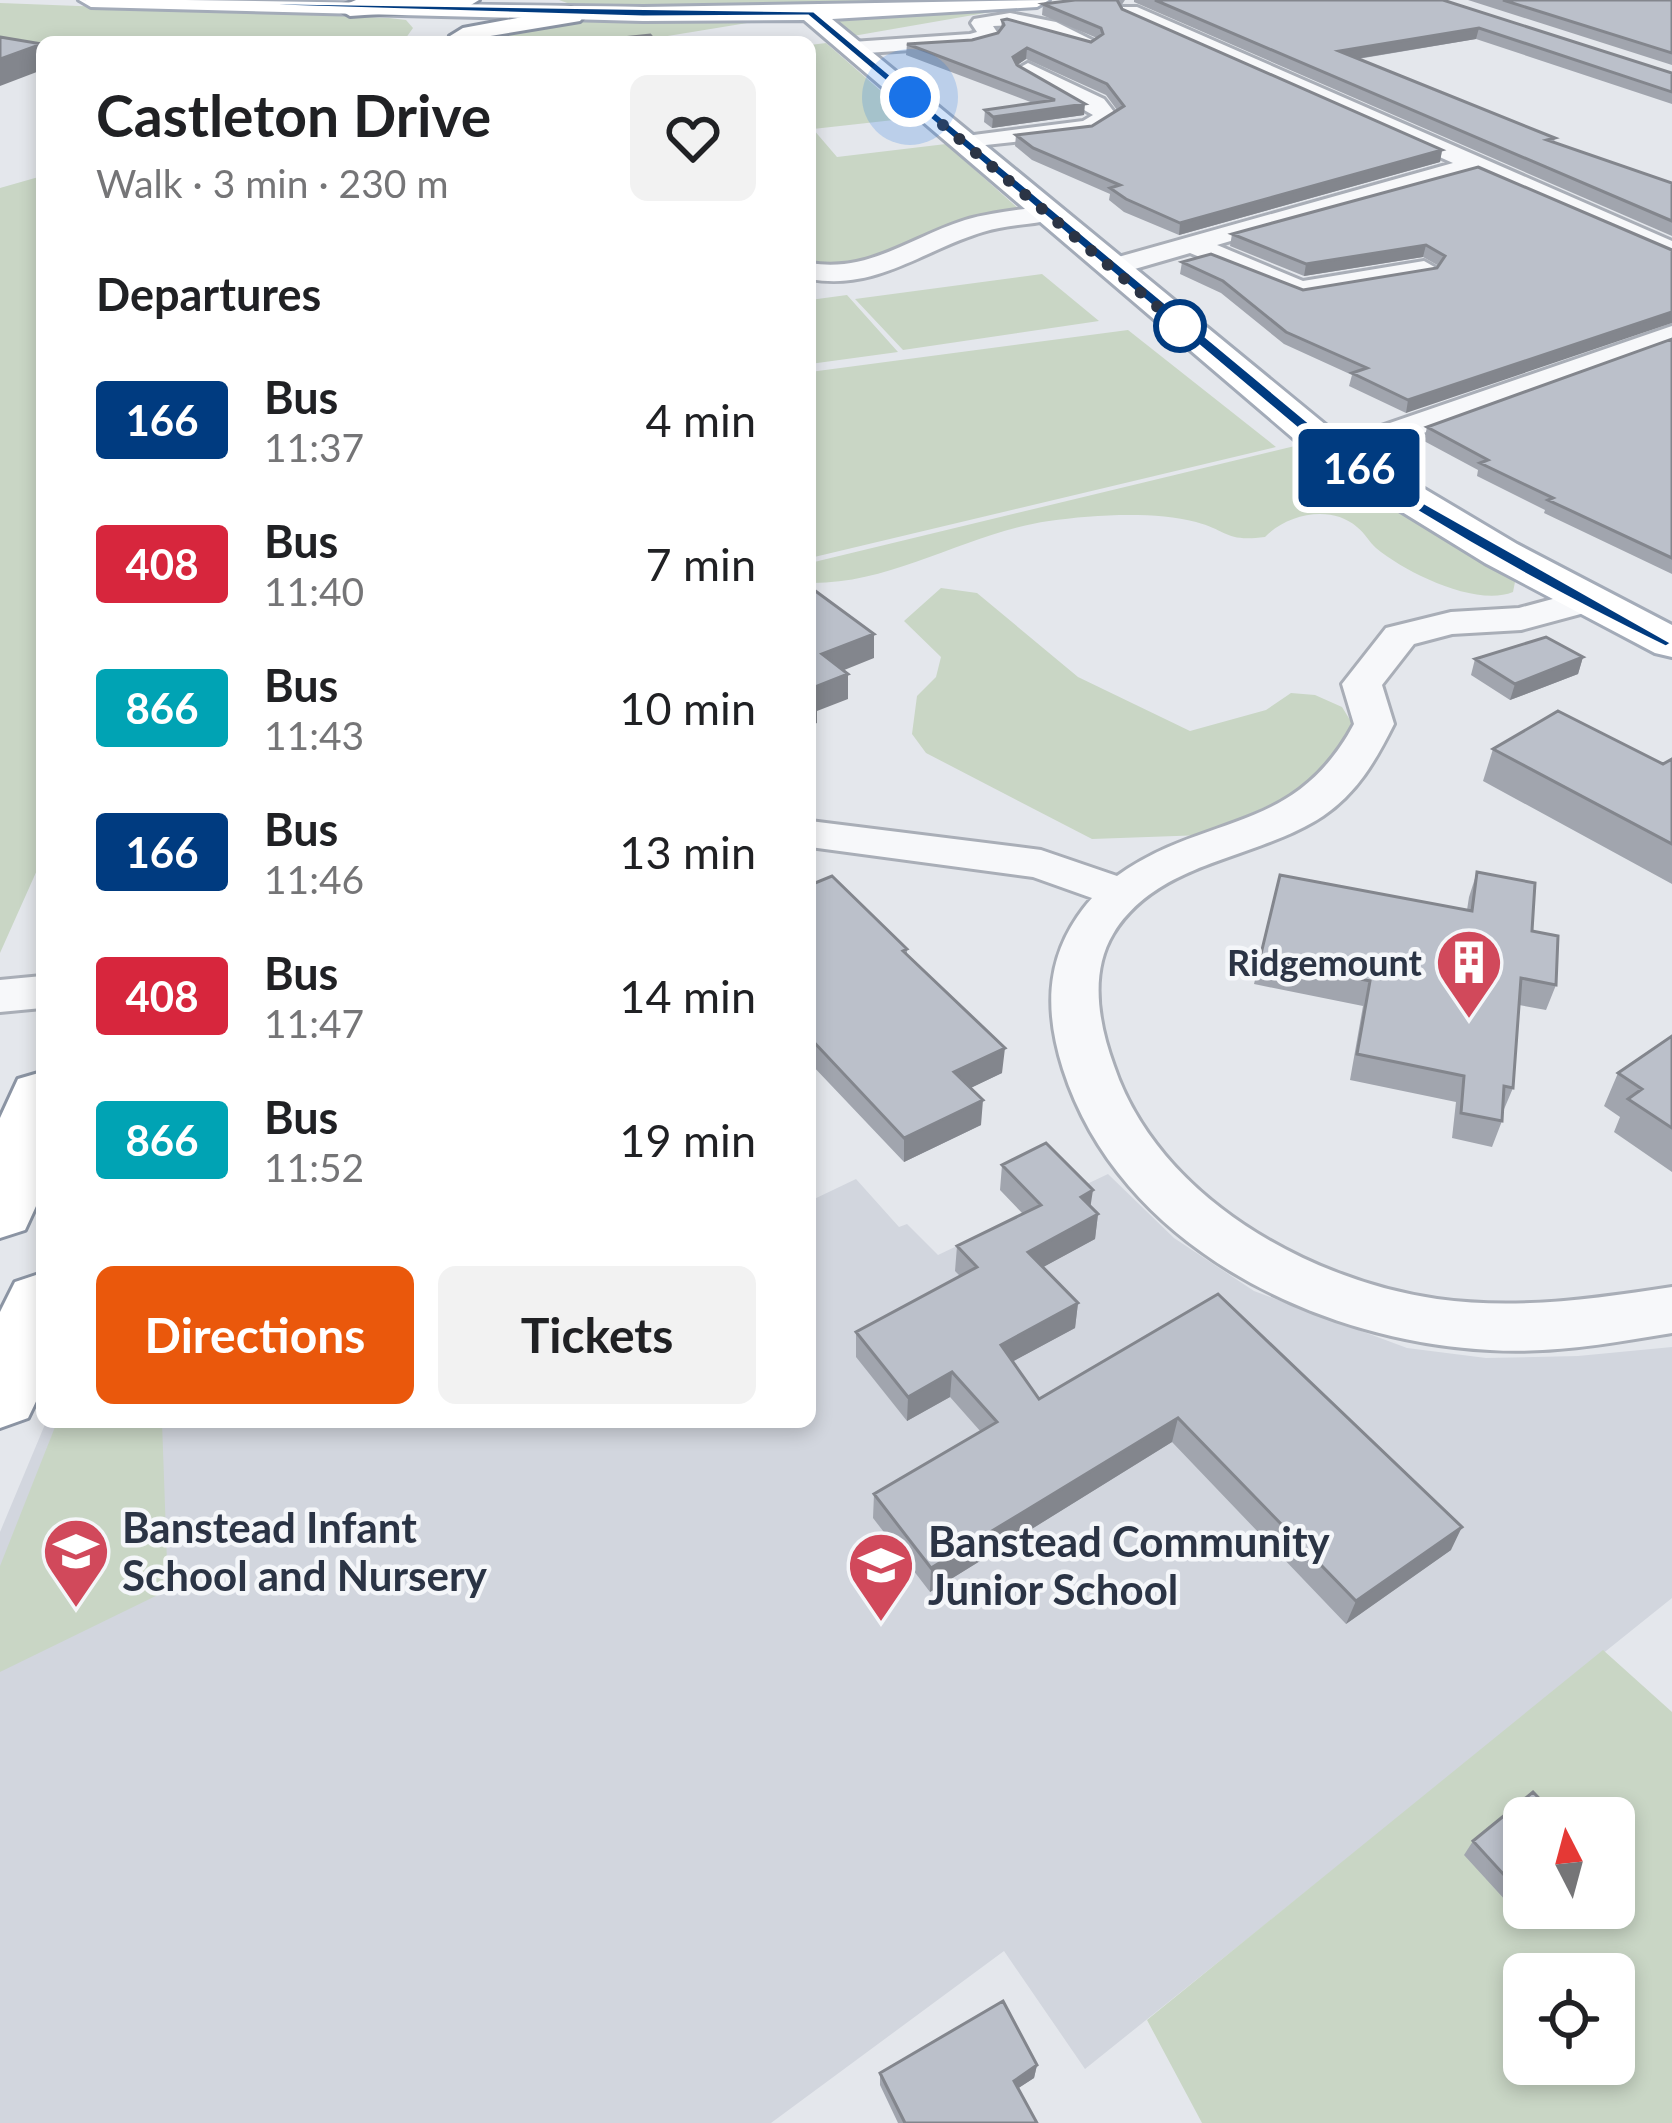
<!DOCTYPE html>
<meta charset="utf-8">
<style>
:root{--surface:#fff;--page:#f2f2f2;--text:#202124;--muted:#757577;--accent:#ea580c}
body{margin:0;font-family:Lato,sans-serif;background:var(--page);color:var(--text);height:100vh;display:flex;flex-direction:column;font-size:45px;white-space:nowrap}
*{box-sizing:border-box;margin:0}
p{font-size:39px;color:var(--muted)}
.icon{flex:none;width:66px;height:66px;fill:none;stroke:currentColor;stroke-width:2;stroke-linecap:round;stroke-linejoin:round}
.map{position:relative;flex:1;overflow:hidden}
.sheet{position:absolute;left:36px;top:36px;width:780px;height:1392px;display:flex;flex-direction:column;background:var(--surface);border-radius:18px;box-shadow:0 6px 18px #0003}
.sheet>*{flex:none}
.badge{padding:0 24px;border-radius:9px;font-size:42px;line-height:78px}
.needle{width:78px;rotate:354deg}
.tools{position:absolute;left:1503px;top:1797px;display:grid;gap:24px}
.tools a{display:grid;place-items:center;width:132px;height:132px;border-radius:18px;background:var(--surface);box-shadow:0 6px 18px #0003;font-size:60px}
.you{position:absolute;width:60px;height:60px;margin:-30px;border:9px solid #fff;border-radius:50%;background:#1a73e8;box-shadow:0 0 0 18px #1a73e833}
.map>.badge{position:absolute;translate:-50% -50%;box-shadow:0 0 0 6px #fff}
h2{padding:0 60px;font-size:45px;line-height:108px}
.round{display:grid;place-items:center;flex:none;width:126px;height:126px;border-radius:18px;background:var(--page)}
.summary{display:flex;align-items:center;justify-content:space-between;height:204px;padding:0 60px}
h1{font-size:57px;font-weight:700;line-height:90px}
.cta{display:flex;gap:24px;margin-top:auto;padding:24px 60px}
.cta a{flex:1;height:138px;border-radius:18px;background:var(--accent);color:#fff;font-size:48px;font-weight:700;line-height:138px;text-align:center}
.cta a+a{background:var(--page);color:var(--text)}
ul{padding:0;list-style:none}
li{display:flex;align-items:center;gap:36px;height:144px;padding:0 60px}
li div{flex:1}
li b{display:block;font-size:45px}
li em{font-style:normal}
li .badge{min-width:132px;font-weight:700;text-align:center}
.map>svg:first-child{display:block}
.built{fill:#d2d6de}
.green{fill:#c9d6c5;fill-rule:evenodd}
.lines{fill:none;stroke-linecap:round;stroke-linejoin:round}
.minor-casing{stroke:#a9aeb7;stroke-width:6}
.major-casing{stroke:#a3abb8;stroke-width:6}
.highway-casing{stroke:#8b94a3;stroke-width:6}
.minor{fill:#f7f8fa;fill-rule:evenodd}
.major{fill:#fff;fill-rule:evenodd}
.highway{fill:#fff;fill-rule:evenodd}
.wall{fill:#a1a5ae}
.shaded-wall{fill:#83868d}
.building{fill:#bbc0ca;stroke:#83868d;stroke-width:3}
.line{fill:#003b80;stroke:#fff;stroke-width:3}
.walk{stroke:#2b3445;stroke-width:12;stroke-dasharray:0 21.6}
.stop-dot{fill:#fff;stroke:#003b80;stroke-width:6}
.labels{text-anchor:middle;dominant-baseline:central;stroke-width:9;stroke-linejoin:round;paint-order:stroke}
.poi-label{font-size:36px;font-weight:bold;fill:#2b3445;stroke:#f4f6f9;text-anchor:end}
.near-poi-label{font-size:42px;font-weight:bold;fill:#2b3445;stroke:#f4f6f9;text-anchor:start}
</style>
<div class="map">
<svg width="1672" height="2123" viewBox="0 0 1672 2123">
<rect width="100%" height="100%" fill="#e4e7ec"/>
<path class="built" d="M1108 1174 1174 1238 1254 1291 1407 1348 1486 1358 1578 1356 1672 1347V1598L1085 2069 1004 1951 771 2123H0V1532L46 1422H810V1201L856 1179 899 1227 907 1224 938 1255Z"/>
<path class="green" d="M559 0H958L874 5 578 7Z
M0 3 389 18 406 20 413 28 403 42H42V56L0 49Z
M1043 3 853 36 837 22 843 15Z
M777 18 631 42H485C533 8 712 19 777 18Z
M826 43 912 118 813 129 837 157 946 144 1021 211 854 264 810 263V45Z
M42 176V859L0 953V188Z
M1042 274 1099 321 903 350 855 299Z
M847 295 898 352 810 364V300Z
M1128 330 1276 447 810 558V372Z
M1299 445 1515 582 1513 592C1476 607 1406 573 1376 548 1369 542 1365 533 1357 527 1331 504 1287 514 1265 537 1225 542 1229 531 1196 522 1153 511 1093 515 1049 521 966 533 894 584 810 583V563Z
M941 588 977 593 1078 677 1190 731 1266 710 1291 693 1315 695 1342 707 1355 728 1316 784 1204 835 1092 839 926 753 912 734 917 696 936 677 941 657 904 621Z
M57 1422H162L168 1590 0 1672V1566Z
M1603 1650 1672 1712V2123H1202L1147 2020ZM1524 1818H1614V1908H1524ZM1524 1974H1614V2064H1524Z"/>
<g class="lines">
<defs>
<path id="minor" d="M1123 7H1137L1672 241V259L1476 173 1438 180 1217 245 1303 281 1424 261 1438 269 1434 275 1300 298 1190 253 1114 275 1104 273 1100 267 1104 261 1453 163 1123 15Z
M1010 13 1056 22 1098 43 1088 49C1055 39 1029 22 993 26L999 35 996 39 970 46 852 54 842 48 852 42 970 34 977 32 971 23 974 19Z
M1028 63 1104 99 1118 117 1089 134 958 148V138L966 136 1083 121 1093 115 1020 74 1017 69Z
M1050 205 1063 213 1059 218C1034 225 1008 224 983 232 923 250 876 291 810 279V263C869 273 911 237 965 220 992 212 1022 210 1050 205Z
M1672 326V345L1347 460 1335 463 1319 453 1323 446Z
M1586 590 1599 593 1605 601 1599 609 1521 630 1452 634 1414 644 1382 685 1394 724C1376 760 1357 793 1323 816 1257 860 1158 860 1113 934 1089 974 1099 1025 1114 1066 1158 1196 1307 1280 1437 1299 1516 1310 1595 1299 1672 1287V1333C1612 1343 1551 1354 1490 1350 1316 1341 1119 1245 1063 1069 1043 1006 1046 950 1092 898L1033 877 810 847V821L1041 850 1117 876C1206 812 1294 836 1354 724L1342 684 1386 628 1451 612 1519 608Z
M42 976V1008L0 1012V980Z"/>
<path id="major" d="M79 0 643 7 1049 0 1037 7 832 19 1349 444 1517 544 1672 625V657L1655 653 1485 563 1321 462 804 20 643 21 91 7Z"/>
<path id="highway" d="M356 0H479L466 8 350 16 337 8Z
M571 8 580 11 584 16 580 21 454 42 450 36 463 28Z
M42 1072V1193L25 1230 0 1238V1118L18 1079Z
M42 1273V1389L28 1418 0 1428V1312L15 1282Z"/>
</defs>
<use href="#minor" class="minor-casing"/>
<use href="#major" class="major-casing"/>
<use href="#highway" class="highway-casing"/>
<use href="#minor" class="minor"/>
<use href="#major" class="major"/>
<use href="#highway" class="highway"/>
</g>
<path class="wall" d="M1075 0H1125L1121 6 1122 9 1442 150 1440 162 1179 235 1124 212 1109 200 1110 194 1032 160 1015 146 1016 135 1092 126 1117 110 1106 95 1026 59 1017 65 1084 115 992 128 984 122 985 110 1033 103 906 55 907 44 972 40 998 33 1001 28 1002 20 1091 42 1097 38 1042 15 1043 4Z
M1134 0H1443L1672 73V104L1476 39 1358 59 1555 138 1554 142 1672 183V236L1134 2Z
M1468 0H1672V65Z
M1232 234 1672 250 1406 413 1349 386 1352 375 1284 344 1221 293 1180 274 1182 262 1303 290 1437 268 1439 266 1423 257 1304 276 1230 246Z
M1672 339V574L1544 513 1545 510 1477 476 1478 470 1424 441 1427 427Z
M1583 657 1578 674 1510 700 1471 675 1475 659Z
M1493 749 1663 764 1672 759V884L1483 781Z
M1477 872 1532 931 1556 985 1546 1010 1519 1005 1513 1088 1502 1114V1121L1492 1147 1452 1138 1456 1102 1350 1080 1363 1006 1254 984 1280 875 1467 910 1469 897Z
M810 885 907 949V955L1002 1073 970 1088 981 1125 904 1162 810 1063Z
M1672 1036V1172L1614 1132 1620 1117 1604 1106 1618 1073Z
M1002 1165 1090 1206 1098 1214 1095 1239 1043 1267 1078 1303 1075 1328 1013 1361 1039 1399 1218 1294 1451 1550 1346 1624 1172 1442 930 1592 873 1518 874 1494 981 1432 950 1397 907 1421 856 1357V1332L960 1276 955 1271 957 1246 1023 1214 1000 1190Z
M1524 1818V1888L1507 1902 1464 1855 1473 1841Z
M1037 2065 1034 2078 1018 2088 1037 2123H898L880 2085V2073Z"/>
<path class="shaded-wall" d="M1479 28 1476 39 1337 62 1339 51Z
M42 44V70L0 86V59Z
M1027 48 1026 59 1013 68V57Z
M1085 104 1084 115 992 128 993 117Z
M1442 150 1440 162 1179 235 1180 223Z
M1426 245 1423 257 1304 276 1306 264Z
M1672 312V323L1406 413 1408 400Z
M874 634V658L822 679V654Z
M1583 657 1578 674 1510 700 1515 684Z
M848 674V699L817 711V723L810 726V689Z
M1005 1048 1002 1073 952 1097 954 1072Z
M983 1100 981 1125 904 1162V1138Z
M1093 1190 1089 1216 1081 1197Z
M1098 1214 1095 1239 1025 1277 1028 1252Z
M1078 1303 1075 1328 999 1369 1001 1345Z
M952 1372 950 1397 907 1421 908 1397Z
M1178 1418 1172 1442 930 1592 931 1568Z
M1462 1527 1451 1550 1346 1624 1356 1601Z
M1524 1882V1888L1507 1902 1516 1888Z
M1037 2065 1034 2078 1011 2093 1014 2081Z"/>
<path class="building" d="M1075 0H1117L1122 9 1442 150 1180 223 1126 199 1110 188 1120 185 1033 148 1016 135 1092 126 1124 106 1107 84 1027 48 1013 57 1017 65 1085 104 993 117 985 110 1055 100 907 44 972 40 998 33 1004 25 1002 20 1007 19 1091 42 1103 34 1101 28 1043 4Z
M1155 0H1443L1672 73V92L1479 28 1339 51 1555 138 1547 140 1672 183V221Z
M1503 0H1672V53Z
M650 35 656 42H584Z
M0 37 42 44 0 59Z
M1478 167 1672 250V312L1408 400 1352 373 1367 368 1286 332 1223 281 1182 262 1211 254 1303 290 1437 268 1445 256 1426 245 1306 264 1232 234Z
M1672 339V558L1548 500 1553 498 1480 463 1488 460 1427 427Z
M810 587 874 634 822 654 848 674 810 689Z
M1546 637 1583 657 1515 684 1475 659Z
M1558 711 1663 764 1672 759V844L1493 749Z
M1477 872 1535 883 1532 931 1558 936 1556 985 1521 978 1513 1088 1504 1086 1502 1121 1461 1113 1464 1076 1357 1054 1370 981 1260 958 1280 875 1472 911Z
M832 876 907 949 903 951 1005 1048 954 1072 983 1100 904 1138 810 1038V885Z
M1672 1036V1128L1628 1099 1642 1089 1618 1073Z
M1046 1143 1093 1190 1081 1197 1098 1214 1028 1252 1078 1303 1001 1345 1039 1399 1218 1294 1462 1527 1356 1601 1178 1418 931 1568 874 1494 997 1422 952 1372 908 1397 856 1332 977 1267 957 1246 1041 1205 1002 1165Z
M1533 1792 1558 1818H1524V1882L1516 1888 1473 1841Z
M1003 2001 1037 2065 1014 2081 1037 2123H905L880 2073Z"/>
<path class="line" d="M86 0 814 11 1341 449 1414 497 1672 643 1666 647C1550 591 1438 527 1330 456L808 16 643 17Z"/>
<g class="lines">
<path class="walk" d="M910 97 1180 326"/>
</g>
<defs>
<symbol id="building-pin" viewBox="-11 -11 22 30"><path d="M0 17L-7.5 6A9.5 9.5 0 1 1 7.5 6Z" fill="#d1495b" stroke="#f4f6f9"/><path d="M-4-6H4V6H1V3H-1V6H-4ZM-2.5-4.3h1.7v1.8h-1.7ZM.8-4.3h1.7v1.8H.8ZM-2.5-1h1.7V.8h-1.7ZM.8-1h1.7V.8H.8Z" fill="#fff"/></symbol>
<symbol id="school-pin" viewBox="-11 -11 22 30"><path d="M0 17L-7.5 6A9.5 9.5 0 1 1 7.5 6Z" fill="#d1495b" stroke="#f4f6f9"/><path d="M0-5L7-2L0 1L-7-2ZM-4 1L0 2.5L4 1V4Q0 6-4 4Z" fill="#fff"/></symbol>
</defs>
<g fill-rule="evenodd">
<use href="#building-pin" x="1431" y="924" width="76" height="104"/>
<use href="#school-pin" x="38" y="1513" width="76" height="104"/>
<use href="#school-pin" x="843" y="1527" width="76" height="104"/>
</g>
<circle class="stop-dot" cx="1180" cy="326" r="24"/>
<g class="labels">
<g class="poi-label">
<text x="1422" y="962">Ridgemount</text>
</g>
<g class="near-poi-label">
<text x="122" y="1527">Banstead Infant<tspan x="122" dy="48">School and Nursery</tspan></text>
<text x="928" y="1541">Banstead Community<tspan x="928" dy="48">Junior School</tspan></text>
</g>
</g>
</svg>
<div class="tools">
<a><svg class="needle" viewBox="-14 -14 28 28"><path d="M0-13l5 13h-10z" fill="#e53935"/><path d="M0 13l5-13h-10z" fill="#757577"/></svg></a>
<a><svg class="icon" aria-label="locate" viewBox="0 0 24 24"><circle cx="12" cy="12" r="6"/><path d="M12 2v4M12 18v4M2 12h4M18 12h4"/></svg></a>
</div>
<div class="you" style="left:910px;top:97px"></div>
<b class="badge" style="left:1359px;top:468px;background:#003b80;color:#fff">166</b>
<section class="sheet">
<div class="summary"><div><h1>Castleton Drive</h1><p>Walk · 3 min · 230 m</p></div><a class="round"><svg class="icon" aria-label="heart" viewBox="0 0 24 24"><path d="M12 20l-8-8c-3-5 5-10 8-4 3-6 11-1 8 4z"/></svg></a></div>
<h2>Departures</h2>
<ul>
<li><span class="badge" style="background:#003b80;color:#fff">166</span><div><b>Bus</b><p>11:37</p></div><em>4 min</em></li>
<li><span class="badge" style="background:#d7263d;color:#fff">408</span><div><b>Bus</b><p>11:40</p></div><em>7 min</em></li>
<li><span class="badge" style="background:#00a3b4;color:#fff">866</span><div><b>Bus</b><p>11:43</p></div><em>10 min</em></li>
<li><span class="badge" style="background:#003b80;color:#fff">166</span><div><b>Bus</b><p>11:46</p></div><em>13 min</em></li>
<li><span class="badge" style="background:#d7263d;color:#fff">408</span><div><b>Bus</b><p>11:47</p></div><em>14 min</em></li>
<li><span class="badge" style="background:#00a3b4;color:#fff">866</span><div><b>Bus</b><p>11:52</p></div><em>19 min</em></li>
</ul>
<div class="cta"><a>Directions</a><a>Tickets</a></div>
</section>
</div>
